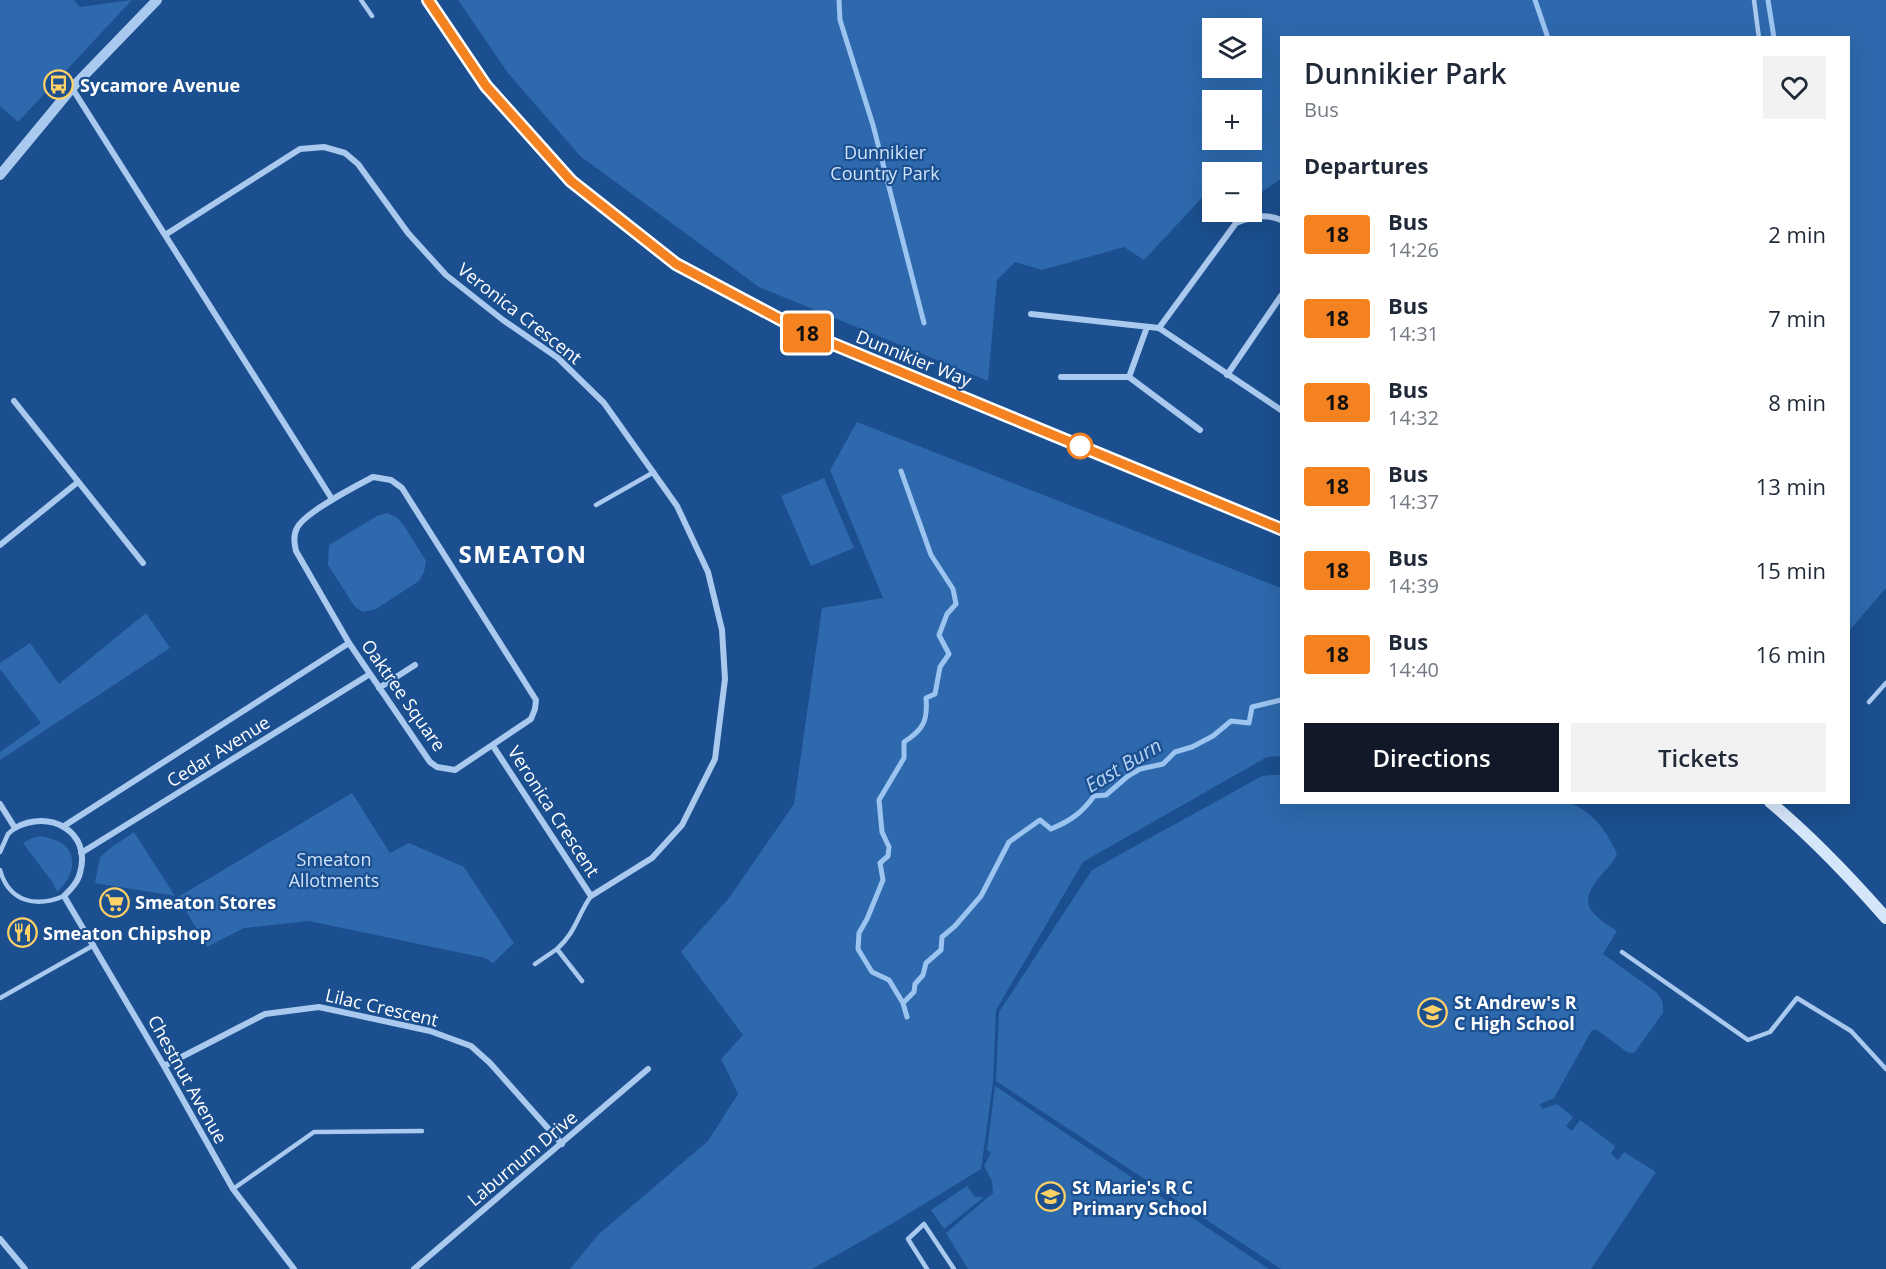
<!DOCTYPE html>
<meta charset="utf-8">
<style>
:root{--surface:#fff;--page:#f2f2f3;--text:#1f2937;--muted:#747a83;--accent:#111827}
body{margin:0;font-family:"Open Sans",sans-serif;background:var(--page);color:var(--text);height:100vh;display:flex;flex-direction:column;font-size:22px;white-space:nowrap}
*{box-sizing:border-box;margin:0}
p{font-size:20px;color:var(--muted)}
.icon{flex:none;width:33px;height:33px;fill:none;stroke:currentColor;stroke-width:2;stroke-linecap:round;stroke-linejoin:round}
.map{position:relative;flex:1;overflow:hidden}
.details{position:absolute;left:1280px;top:36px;width:570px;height:768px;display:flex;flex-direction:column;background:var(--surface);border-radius:0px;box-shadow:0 6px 24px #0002}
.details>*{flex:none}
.badge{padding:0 12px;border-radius:4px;font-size:21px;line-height:39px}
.controls{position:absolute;left:1202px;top:18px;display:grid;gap:12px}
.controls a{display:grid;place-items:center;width:60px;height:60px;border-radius:0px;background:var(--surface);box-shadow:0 6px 24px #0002;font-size:30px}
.map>.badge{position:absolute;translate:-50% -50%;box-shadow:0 0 0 3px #fff}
h2{padding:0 24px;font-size:22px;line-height:54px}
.round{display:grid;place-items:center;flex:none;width:63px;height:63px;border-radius:0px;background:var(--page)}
.summary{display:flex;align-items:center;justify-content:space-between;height:102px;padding:0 24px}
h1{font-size:28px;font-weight:600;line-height:45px}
.action{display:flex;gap:12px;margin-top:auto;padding:12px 24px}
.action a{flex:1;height:69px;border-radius:0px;background:var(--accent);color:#fff;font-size:24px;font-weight:600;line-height:69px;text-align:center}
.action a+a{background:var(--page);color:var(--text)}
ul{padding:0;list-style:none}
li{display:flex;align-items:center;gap:18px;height:84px;padding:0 24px}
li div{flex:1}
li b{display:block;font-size:22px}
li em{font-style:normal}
li .badge{min-width:66px;font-weight:700;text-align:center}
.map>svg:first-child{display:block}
.green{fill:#2e69ad;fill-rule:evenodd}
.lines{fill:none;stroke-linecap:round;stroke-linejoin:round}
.stream{stroke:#9cc4f0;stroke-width:5}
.service{stroke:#a9c9ee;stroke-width:4.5}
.minor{stroke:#a9c9ee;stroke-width:6}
.tertiary{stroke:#a9c9ee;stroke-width:10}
.secondary{stroke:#d6e6fa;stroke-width:12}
.line-casing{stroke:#fff;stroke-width:14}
.line{stroke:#f58220;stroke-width:9}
.stop-dot{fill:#fff;stroke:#f58220;stroke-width:3}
.labels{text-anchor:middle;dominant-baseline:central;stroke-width:4.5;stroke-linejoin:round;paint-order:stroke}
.poi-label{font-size:18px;font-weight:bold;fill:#fff;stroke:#1b4f8f;text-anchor:start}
.park-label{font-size:18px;fill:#cfe3fa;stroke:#1b4f8f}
.street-label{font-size:18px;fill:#fff;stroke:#1b4f8f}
.water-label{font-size:20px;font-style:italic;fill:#b5d3f5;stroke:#1b4f8f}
.district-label{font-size:24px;font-weight:bold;letter-spacing:1.5px;fill:#fff;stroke:#1b4f8f}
</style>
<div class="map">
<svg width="1886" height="1269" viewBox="0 0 1886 1269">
<rect width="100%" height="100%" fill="#1b4f8f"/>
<path class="green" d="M0 0H74L80 7 132 0 18 122 0 106Z
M458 0H1886V588L1848 632V38H1281V179L1251 199V172H1212V187L1144 260 1124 247 1042 270 1015 262 997 280 988 381 759 287 580 156 508 73ZM1212 28H1251V68H1212ZM1212 100H1251V140H1212Z
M857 422 1281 588V756L1267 757 1083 862 996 1010 993 1082 981 1169 890 1225 812 1269H570L598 1235 708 1141 738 1094 721 1059 743 1035 681 952 729 898 794 804 822 608 883 598 830 470Z
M824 478 854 548 811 566 781 496Z
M387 513 396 517 403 524 426 561 424 572 419 581 376 609 363 612 355 607 328 565 329 545 377 516Z
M146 613 170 648 0 760V752L41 723 0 669V663L30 643 59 684Z
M1271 775H1281V802L1570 803C1594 813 1606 830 1617 854 1613 863 1609 866 1603 873 1576 903 1589 913 1617 931L1603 954 1655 991C1662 998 1664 1003 1663 1013L1634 1053 1627 1052 1597 1030H1592L1554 1098 1540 1104 1542 1109 1557 1104 1573 1117 1566 1126 1572 1131 1580 1120 1615 1146 1611 1154 1618 1160 1624 1152 1656 1172 1591 1269H1281L996 1081 999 1012 1092 870 1262 776Z
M352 793 390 853 409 843 464 867 514 943 493 963 485 958 309 921 244 928 207 947 178 897Z
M134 832 175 896 95 883 100 857 109 849Z
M41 836C49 838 58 840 64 845 80 859 70 881 57 892L53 883 23 843 32 838Z
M995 1086 1269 1269H968L946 1233 993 1193 992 1181 984 1166 991 1153 987 1150Z
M967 1186 975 1197H984L944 1229 931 1210Z"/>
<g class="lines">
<path class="stream" d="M839 0 840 20 873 125 924 323
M1535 0 1548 38
M1768 0 1774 38
M901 471 931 555 953 589 956 604 947 614 939 635 949 654 940 667 935 694 926 698C928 721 923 730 904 742V758L879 800 882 832 889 847 888 856 880 863 883 880 867 919 859 933 858 949 872 972 889 980 903 1003 907 1017
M903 1003 914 992 915 984 923 975 926 963 941 950 942 937 955 926 981 896 1009 842 1040 820 1051 829C1070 821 1082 813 1094 796L1106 795 1128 776 1140 769 1163 764 1175 752 1192 747 1213 736 1231 721 1249 723 1252 707 1281 700"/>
<path class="service" d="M361 0 372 16
M1754 0 1759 38
M596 505 654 472
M1869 702 1886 683
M0 852 8 834 15 828
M0 870C9 902 36 908 64 896
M1622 952 1748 1040 1770 1032 1797 998 1851 1031 1886 1069
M535 964 557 949
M582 981 557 949C576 932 577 916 591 896
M0 998 94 945
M233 1189 314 1132 422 1131
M927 1269 908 1239 924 1224 954 1269"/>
<path class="minor" d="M72 88 332 499
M165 235 300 149 324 147 345 153 358 164 408 233 446 275 503 320 558 358 604 403 677 506 708 572 722 630 725 679 715 759 682 825 652 858 591 896 493 746
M1031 314 1159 328 1281 410
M1159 328 1236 223C1252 217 1265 213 1281 220
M1227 375 1281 296
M1061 377H1129L1200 430
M1129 377 1147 327
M14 401 143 563
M373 477 391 480 402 488 536 700 535 709 531 719 455 770 437 767 430 762 349 643 296 551C294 543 293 535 297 528 305 512 356 486 373 477Z
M0 545 78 482
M379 688 415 665
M0 804 15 828C49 809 92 831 80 873 78 882 71 889 64 896L164 1066 233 1189 294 1269
M64 826 349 643
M81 853 370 674
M164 1066 265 1014 319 1007 430 1031 471 1046 490 1063 562 1144
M0 1239 25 1269
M414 1269 648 1069"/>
<path class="tertiary" d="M0 175 72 88 157 0"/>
<path class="secondary" d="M428 0 486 86 571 181 676 264 804 332 1281 529
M1770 802C1812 837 1850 877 1886 918"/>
</g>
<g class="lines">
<defs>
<path id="line" d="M428 0 486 86 571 181 676 264 804 332 1281 529"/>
</defs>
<use href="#line" class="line-casing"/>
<use href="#line" class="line"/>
</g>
<defs>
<symbol id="bus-ring" viewBox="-11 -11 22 22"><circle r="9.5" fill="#1b4f8f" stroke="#ffd166" stroke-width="1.5"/><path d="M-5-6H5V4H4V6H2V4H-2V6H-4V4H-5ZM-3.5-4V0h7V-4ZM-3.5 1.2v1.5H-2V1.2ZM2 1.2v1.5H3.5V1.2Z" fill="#ffd166"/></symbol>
<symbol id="supermarket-ring" viewBox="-11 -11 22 22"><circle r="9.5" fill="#1b4f8f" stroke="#ffd166" stroke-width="1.5"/><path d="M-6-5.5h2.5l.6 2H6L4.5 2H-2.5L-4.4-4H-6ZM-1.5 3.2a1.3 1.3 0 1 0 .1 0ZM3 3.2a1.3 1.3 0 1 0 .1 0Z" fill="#ffd166"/></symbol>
<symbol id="restaurant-ring" viewBox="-11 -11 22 22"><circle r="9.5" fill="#1b4f8f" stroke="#ffd166" stroke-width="1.5"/><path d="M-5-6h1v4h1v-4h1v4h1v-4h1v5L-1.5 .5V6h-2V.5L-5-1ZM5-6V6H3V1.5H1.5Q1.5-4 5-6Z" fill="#ffd166"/></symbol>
<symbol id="school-ring" viewBox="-11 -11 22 22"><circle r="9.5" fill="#1b4f8f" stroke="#ffd166" stroke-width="1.5"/><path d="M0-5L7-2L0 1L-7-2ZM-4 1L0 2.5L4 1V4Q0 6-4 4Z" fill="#ffd166"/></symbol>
</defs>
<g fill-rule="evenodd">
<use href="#bus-ring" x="42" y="68" width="33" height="33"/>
<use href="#supermarket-ring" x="98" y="886" width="33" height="33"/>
<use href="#restaurant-ring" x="6" y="916" width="33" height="33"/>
<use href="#school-ring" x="1416" y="996" width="33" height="33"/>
<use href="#school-ring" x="1034" y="1180" width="33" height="33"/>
</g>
<circle class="stop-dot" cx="1080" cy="446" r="12"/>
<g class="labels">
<g class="poi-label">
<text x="80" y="85">Sycamore Avenue</text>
<text x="135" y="902">Smeaton Stores</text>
<text x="43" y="933">Smeaton Chipshop</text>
<text x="1454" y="1002">St Andrew's R<tspan x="1454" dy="21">C High School</tspan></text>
<text x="1072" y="1187">St Marie's R C<tspan x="1072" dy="21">Primary School</tspan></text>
</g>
<g class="park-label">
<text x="885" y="152">Dunnikier<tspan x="885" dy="21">Country Park</tspan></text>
<text x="334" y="859">Smeaton<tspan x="334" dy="21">Allotments</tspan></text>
</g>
<g class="street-label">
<text transform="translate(520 313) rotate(38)">Veronica Crescent</text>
<text transform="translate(914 358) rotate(22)">Dunnikier Way</text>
<text transform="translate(404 695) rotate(55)">Oaktree Square</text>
<text transform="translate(218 751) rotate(-32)">Cedar Avenue</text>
<text transform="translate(554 811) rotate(57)">Veronica Crescent</text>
<text transform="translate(382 1007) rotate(13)">Lilac Crescent</text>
<text transform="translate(188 1079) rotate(61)">Chestnut Avenue</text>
<text transform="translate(522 1158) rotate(-40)">Laburnum Drive</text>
</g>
<g class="water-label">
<text transform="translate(1123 765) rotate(-31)">East Burn</text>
</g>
<g class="district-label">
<text x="523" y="553">SMEATON</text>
</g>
</g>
</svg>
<div class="controls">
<a><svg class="icon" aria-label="layers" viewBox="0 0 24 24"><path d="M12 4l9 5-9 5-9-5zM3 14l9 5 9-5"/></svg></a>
<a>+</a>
<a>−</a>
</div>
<b class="badge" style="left:807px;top:333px;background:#f58220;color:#111">18</b>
<section class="details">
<div class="summary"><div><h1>Dunnikier Park</h1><p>Bus</p></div><a class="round"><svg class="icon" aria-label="heart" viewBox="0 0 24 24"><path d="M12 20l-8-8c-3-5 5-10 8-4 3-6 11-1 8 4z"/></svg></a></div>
<h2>Departures</h2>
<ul>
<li><span class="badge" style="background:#f58220;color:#111">18</span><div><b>Bus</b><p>14:26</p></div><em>2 min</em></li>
<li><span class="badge" style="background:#f58220;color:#111">18</span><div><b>Bus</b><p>14:31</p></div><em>7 min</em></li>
<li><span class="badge" style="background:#f58220;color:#111">18</span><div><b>Bus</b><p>14:32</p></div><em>8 min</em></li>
<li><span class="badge" style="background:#f58220;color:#111">18</span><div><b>Bus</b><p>14:37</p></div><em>13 min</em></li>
<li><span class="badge" style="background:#f58220;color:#111">18</span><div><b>Bus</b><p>14:39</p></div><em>15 min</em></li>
<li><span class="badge" style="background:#f58220;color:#111">18</span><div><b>Bus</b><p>14:40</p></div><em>16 min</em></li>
</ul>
<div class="action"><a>Directions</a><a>Tickets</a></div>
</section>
</div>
